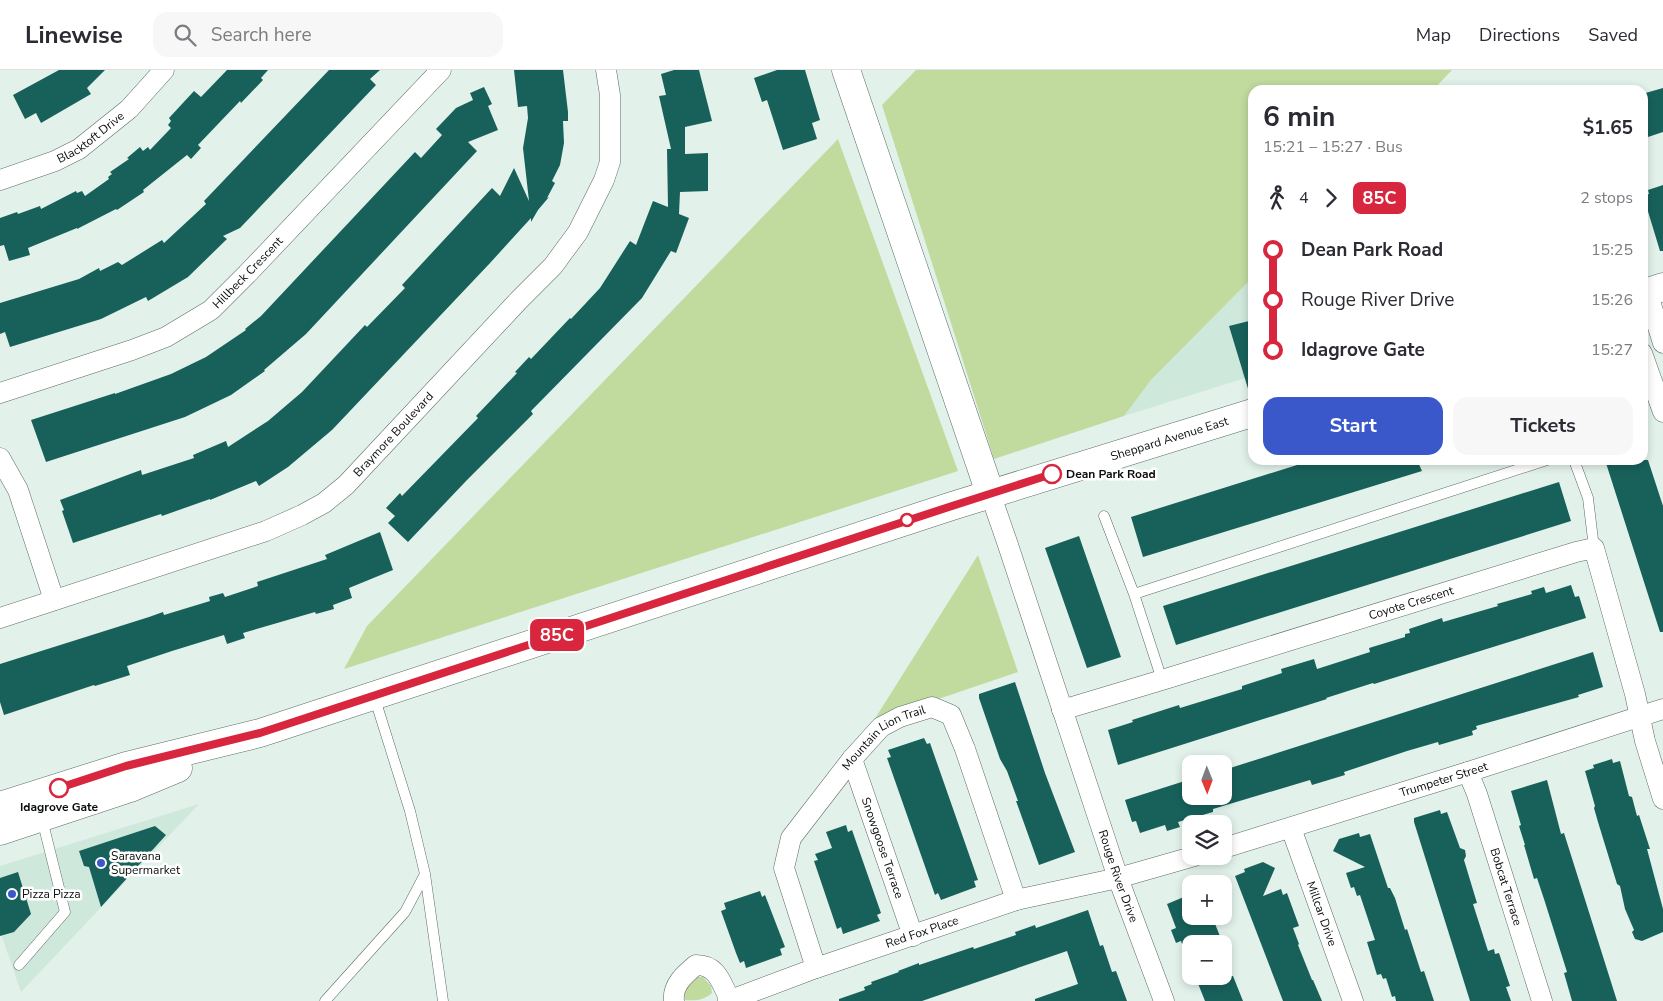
<!DOCTYPE html>
<meta charset="utf-8">
<style>
:root{--surface:#fff;--page:#f7f7f7;--text:#2b2b33;--muted:#7c7c81;--line:#e1e1e2;--accent:#3a58ca}
body{margin:0;font-family:"Nunito Sans",sans-serif;background:var(--page);color:var(--text);height:100vh;display:flex;flex-direction:column;font-size:19px;white-space:nowrap}
*{box-sizing:border-box;margin:0}
p{font-size:16px;color:var(--muted)}
.icon{flex:none;width:28px;height:28px;fill:none;stroke:currentColor;stroke-width:2;stroke-linecap:round;stroke-linejoin:round}
.map{position:relative;flex:1;overflow:hidden}
.drawer{position:absolute;left:1248px;top:15px;width:400px;height:380px;display:flex;flex-direction:column;background:var(--surface);border-radius:15px;box-shadow:0 2px 8px #0003}
.drawer>*{flex:none}
.badge{padding:0 10px;border-radius:8px;font-size:18px;line-height:32px}
.needle{width:32px;rotate:179deg}
.tools{position:absolute;left:1182px;top:685px;display:grid;gap:10px}
.tools a{display:grid;place-items:center;width:50px;height:50px;border-radius:10px;background:var(--surface);box-shadow:0 2px 8px #0003;font-size:25px}
.map>.badge{position:absolute;translate:-50% -50%;box-shadow:0 0 0 2px #fff}
.legs{display:flex;align-items:center;gap:8px;height:55px;padding:0 15px;font-size:16px}
.legs p{margin-inline-start:auto}
.overview{display:flex;align-items:center;justify-content:space-between;height:85px;padding:0 15px}
h1{font-size:28px;font-weight:700;line-height:38px}
.primary-button{display:flex;gap:10px;margin-top:auto;padding:10px 15px}
.primary-button a{flex:1;height:58px;border-radius:15px;background:var(--accent);color:#fff;font-size:20px;font-weight:700;line-height:58px;text-align:center}
.primary-button a+a{background:var(--page);color:var(--text)}
ul{padding:0 15px;list-style:none}
li{display:flex;align-items:center;gap:18px;height:50px;font-size:19px}
li i{display:grid;place-items:center;width:8px;height:100%;margin:0 6px;background:currentColor}
li i::after{content:'';width:12px;height:12px;margin:-6px;border:4px solid;border-radius:50%;background:var(--surface)}
li p{margin-inline-start:auto}
li:first-child i{background:linear-gradient(#0000 50%,currentColor 0)}
li:last-child i{background:linear-gradient(currentColor 50%,#0000 0)}
header{display:flex;align-items:center;gap:30px;box-sizing:border-box;height:70px;padding:0 25px;background:var(--surface);border-bottom:1px solid var(--line)}
header strong{font-size:24px}
nav{display:flex;gap:28px;margin-inline-start:auto;font-size:18px}
.search{width:350px;height:45px;background:var(--page);display:flex;align-items:center;gap:12px;box-sizing:border-box;padding:0 18px;border-radius:15px;color:var(--muted);font-size:19px}
.map>svg:first-child{display:block}
.built{fill:#cfe8dc}
.green{fill:#c1da9e}
.building{fill:#18615b}
.lines{fill:none;stroke-linecap:round;stroke-linejoin:round}
.lane-casing{stroke:#5d6b65;stroke-width:11}
.street-casing{stroke:#5d6b65;stroke-width:21}
.secondary-casing{stroke:#5d6b65;stroke-width:29}
.lane{stroke:#fff;stroke-width:10}
.street{stroke:#fff;stroke-width:20}
.secondary{stroke:#fff;stroke-width:28}
.line-1-casing{stroke:#fff;stroke-width:11}
.line-1{stroke:#d7263d;stroke-width:8}
.stop-1-dot{fill:#fff;stroke:#d7263d;stroke-width:2.5}
.poi-dot{fill:#3a58ca;stroke:#fff;stroke-width:2}
.labels{text-anchor:middle;dominant-baseline:central;stroke-width:5;stroke-linejoin:round;paint-order:stroke}
.street-label{font-size:12px;fill:#090e0b;stroke:#fff}
.stop-label{font-size:12px;font-weight:bold;fill:#090e0b;stroke:#fff;text-anchor:start}
.poi-label{font-size:12px;fill:#090e0b;stroke:#fff;text-anchor:start}
</style>
<header>
<strong>Linewise</strong>
<div class="search"><svg class="icon" aria-label="search" viewBox="0 0 24 24"><circle cx="10" cy="10" r="6"/><path d="M15 15l6 6"/></svg>Search here</div>
<nav><a>Map</a><a>Directions</a><a>Saved</a></nav>
</header>
<div class="map">
<svg width="1663" height="931" viewBox="0 0 1663 931">
<rect width="100%" height="100%" fill="#e2f2ea"/>
<path class="built" d="M1252 208V306L1124 346 1151 310Z
M199 734 21 922 0 861V796Z"/>
<path class="green" d="M916 0H1452L1433 20H1252V208L1151 310 1124 346 994 389 882 35Z
M838 69 958 401 344 599 367 556Z
M978 485 1018 602 900 642 864 666Z
M696 907H703L711 916 712 923C704 930 696 931 685 930 683 920 689 914 696 907Z"/>
<path class="building" d="M59 0H105L87 18 91 24 41 53 36 43 25 49 13 25Z
M227 0H268L261 8 263 10 241 33 240 31 198 75 201 78 191 89 187 85 143 120 144 122 117 140 116 139 77 159V158L28 178 30 185 9 191 4 175 0 176V148L17 142 18 144 40 136 41 139 76 121 77 123 82 121 85 126 109 109 108 107 112 104 110 102 129 89 127 88 140 77 143 81 148 77 150 80 171 58 168 55 171 51 169 48 194 21 201 27Z
M329 0H380L370 9 376 15 240 158 223 166 227 169 188 207 148 231 146 227 101 249 10 277 5 262 0 264V233L79 209 99 198 100 201 118 192 122 195 162 170 164 173 206 134 204 131Z
M514 0H563L568 42V51H563L564 73 560 95 552 111 555 113 547 128 549 127 538 140 531 152V148L491 192 332 360 288 397 259 416 256 411 210 430V429L162 446 161 444 73 473 62 441 64 440 60 430 141 400 142 405 194 388 193 385 226 371 228 377 268 351 302 322 365 255 367 257 405 218 402 215 492 118 500 126 514 98 529 131 523 78 528 48 527 36 518 37Z
M674 0H699L712 51 685 57V84L708 83V121L680 122 679 144 689 148 676 183 671 181 642 228 531 341 533 344 467 410 408 472 388 453 395 446 386 438 400 423 402 426 478 348 476 346 517 303 515 302 529 287 531 289 570 248 571 249 600 218 630 171 636 175 653 131 668 137 667 79H671L659 26 666 25 661 4Z
M777 0H805L820 50 812 53 817 69 783 80 767 30 762 32 754 8Z
M484 17 492 34 488 36 498 60 468 72 477 81 306 264 264 300 265 301 231 325 185 347 46 392 31 350 115 323V324L171 304 206 287 246 260 245 259 261 246 415 82 421 88 442 65 436 59 456 38 473 30 470 23Z
M1663 18V62L1642 69V24Z
M1663 115V181H1660L1643 125 1649 124 1648 120Z
M1249 251 1252 263V322H1249L1229 256Z
M1313 390H1417L1422 401 1143 487 1131 447Z
M1605 390H1648L1663 436V562H1660Z
M1559 412 1571 451 1176 575 1163 536Z
M380 462 393 500 349 518 352 528 333 535 334 539 316 544 315 542 243 563 245 568 227 574 224 565 172 581 127 596 130 605 95 616 94 615 4 645 0 632V594L149 547 163 542 164 545 210 531 209 527 223 523 225 527 258 516 257 512 327 489 325 485Z
M1079 466 1121 587 1087 598 1045 478Z
M1571 515 1575 527 1579 526 1586 548 1374 614 1373 613 1326 628 1327 629 1118 695 1108 660 1133 652 1132 650 1179 635 1180 638 1242 619V616L1282 603 1281 599 1314 589 1317 599 1370 582 1369 578 1405 567V564L1410 563 1409 559 1442 548 1443 552 1498 536 1497 534 1532 524 1531 521 1544 517 1546 523Z
M1593 582 1603 617 1578 625 1579 627 1476 656 1477 659 1472 661 1473 665 1439 675 1438 672 1407 681 1344 702 1345 705 1312 715 1310 710 1213 739V742L1178 752 1180 757 1167 761 1165 755 1140 763 1136 751 1132 752 1125 730 1191 709V726H1224V700Z
M1015 612 1045 703 1075 782 1039 795 1020 742 1016 731H1018L1007 701 1000 689 979 628V624Z
M924 668 927 674 930 673 978 810 974 811 976 817 941 830 938 823 935 825 887 688 891 687 888 680Z
M1612 689 1613 693 1620 691 1629 726 1632 727 1637 746 1639 745 1650 779H1647L1663 839V862L1642 871 1635 869 1632 862 1634 860 1625 839 1620 816 1617 814 1598 752 1594 738 1595 736 1585 701 1594 698 1593 695Z
M1547 710 1561 764 1564 763 1617 931H1572L1564 903 1567 902 1544 829 1537 808 1534 809 1524 775H1525L1519 756 1521 755 1511 721Z
M1440 740 1441 744 1447 742 1460 778 1465 780 1466 786 1464 790 1477 833 1473 834 1488 881 1494 879 1495 884 1499 883 1510 916 1506 917 1511 931H1470L1414 752V748Z
M846 755 848 762 852 760 881 843 877 845 880 851 843 864 841 857 837 859 814 791 818 790 815 784 832 778 826 762Z
M155 756 166 765 101 837 89 797 84 796 79 781Z
M1359 763 1360 767 1370 764 1388 818H1390L1395 828 1405 860 1407 859 1421 902 1424 901 1434 931H1396L1395 926 1392 927 1386 908 1383 909 1381 904 1377 905 1367 872 1375 870 1360 825 1357 826 1354 817 1351 818 1346 803 1365 797 1333 781 1339 769Z
M1263 792 1275 798 1263 826 1281 819 1283 825 1287 823 1299 856 1293 858 1299 874 1298 875 1312 910H1313L1322 931H1283L1235 806 1245 802 1244 799Z
M18 802 31 844 14 862 0 866V808Z
M760 821 762 827 765 825 785 877 780 879 782 885 746 898 744 891 740 893 736 883 721 841 726 839 724 833Z
M1191 824V846H1212L1223 874H1182L1181 871 1176 873 1171 860 1176 858 1167 834Z
M1088 840 1100 876 1103 875 1112 902 1116 901 1127 931H1035V929L1078 914 1067 881 922 931H839V929L865 920 864 917 872 914 871 912 899 902 898 901 919 893V895L973 877 974 879 1016 865 1015 862 1035 855 1036 858Z
M1195 906H1233L1243 931H1205Z"/>
<g class="lines">
<defs>
<path id="lane" d="M1574 390 1588 428 1594 478
M1104 446 1134 524 1162 610
M1134 524 1547 390
M425 804 443 931
M19 895 65 842 42 749
M325 931 405 842 425 804 410 741 374 626"/>
<g id="street">
<path id="s1" d="M0 110 55 91 79 79 129 39 164 0"/>
<path d="M1647 222 1663 273"/>
<path d="M1642 283 1663 342"/>
<path id="s2" d="M0 323 132 280 166 267 211 240 247 204 441 0"/>
<path d="M0 388 18 420 54 530"/>
<path id="s3" d="M990 423 1007 472 1118 808 1164 931"/>
<path id="s4" d="M0 548 266 461 302 445 324 433 346 415 519 230 553 196 578 162 604 110 610 92V25L606 0"/>
<path id="s5" d="M1062 640 1162 610 1576 482 1594 478 1635 624 1645 671 1663 729"/>
<path id="s6" d="M852 689 913 866"/>
<path id="s7" d="M1468 702 1477 724 1542 931"/>
<path id="s8" d="M1291 758 1353 931"/>
<path id="s9" d="M1224 778 1468 702 1663 639"/>
<path id="s10" d="M816 898 784 798 791 768 852 689 881 657 900 647 932 637 951 645 965 679 1016 830"/>
<path d="M674 931C672 915 685 904 696 895 718 895 721 913 730 930"/>
<path id="s11" d="M728 931 816 898 1016 830 1118 808 1195 786"/>
</g>
<g id="secondary">
<path d="M846 0 990 423"/>
<path d="M1642 224 1663 217"/>
<path id="s12" d="M0 736 126 696 260 663 952 436 1252 343"/>
<path d="M0 761 130 718 178 698"/>
</g>
</defs>
<use href="#lane" class="lane-casing"/>
<use href="#street" class="street-casing"/>
<use href="#secondary" class="secondary-casing"/>
<use href="#lane" class="lane"/>
<use href="#street" class="street"/>
<use href="#secondary" class="secondary"/>
</g>
<g class="lines">
<defs>
<path id="line-1" d="M59 718 126 696 260 663 952 436 1052 404"/>
</defs>
<use href="#line-1" class="line-1-casing"/>
<use href="#line-1" class="line-1"/>
</g>
<g class="stop-1-dot">
<circle cx="1052" cy="404" r="9"/>
<circle cx="907" cy="450" r="6"/>
<circle cx="59" cy="718" r="9"/>
</g>
<g class="poi-dot">
<circle cx="101" cy="793" r="5"/>
<circle cx="12" cy="824" r="5"/>
</g>
<g class="labels">
<g class="street-label">
<text stroke="none"><textPath href="#s1" startOffset="101">Blacktoft Drive</textPath></text>
<text stroke="none"><textPath href="#s2" startOffset="280">Hillbeck Crescent</textPath></text>
<text stroke="none"><textPath href="#s4" startOffset="442">Braymore Boulevard</textPath></text>
<text stroke="none"><textPath href="#s12" startOffset="1226">Sheppard Avenue East</textPath></text>
<text stroke="none"><textPath href="#s5" startOffset="365">Coyote Crescent</textPath></text>
<text stroke="none"><textPath href="#s10" startOffset="275">Mountain Lion Trail</textPath></text>
<text stroke="none"><textPath href="#s9" startOffset="230">Trumpeter Street</textPath></text>
<text stroke="none"><textPath href="#s6" startOffset="94">Snowgoose Terrace</textPath></text>
<text stroke="none"><textPath href="#s3" startOffset="404">Rouge River Drive</textPath></text>
<text stroke="none"><textPath href="#s7" startOffset="121">Bobcat Terrace</textPath></text>
<text stroke="none"><textPath href="#s8" startOffset="91">Millcar Drive</textPath></text>
<text stroke="none"><textPath href="#s11" startOffset="206">Red Fox Place</textPath></text>
</g>
<g class="stop-label">
<text x="1066" y="404">Dean Park Road</text>
<text x="59" y="737" text-anchor="middle">Idagrove Gate</text>
</g>
<g class="poi-label">
<text x="111" y="786">Saravana<tspan x="111" dy="14">Supermarket</tspan></text>
<text x="22" y="824">Pizza Pizza</text>
</g>
</g>
</svg>
<div class="tools">
<a><svg class="needle" viewBox="-14 -14 28 28"><path d="M0-13l5 13h-10z" fill="#e53935"/><path d="M0 13l5-13h-10z" fill="#7c7c81"/></svg></a>
<a><svg class="icon" aria-label="layers" viewBox="0 0 24 24"><path d="M12 4l9 5-9 5-9-5zM3 14l9 5 9-5"/></svg></a>
<a>+</a>
<a>−</a>
</div>
<b class="badge" style="left:557px;top:565px;background:#d7263d;color:#fff">85C</b>
<section class="drawer">
<div class="overview"><div><h1>6 min</h1><p>15:21 – 15:27 · Bus</p></div><b>$1.65</b></div>
<div class="legs"><svg class="icon" aria-label="walk" viewBox="0 0 24 24"><circle cx="13" cy="4" r="2"/><path d="M13 8l-2 6 4 7M11 14l-3 7M7 12l3-4h3l4 4"/></svg>4<svg class="icon" aria-label="forward" viewBox="0 0 24 24"><path d="M9 5l7 7-7 7"/></svg><b class="badge" style="background:#d7263d;color:#fff">85C</b><p>2 stops</p></div>
<ul>
<li><i style="color:#d7263d"></i><b>Dean Park Road</b><p>15:25</p></li>
<li><i style="color:#d7263d"></i><span>Rouge River Drive</span><p>15:26</p></li>
<li><i style="color:#d7263d"></i><b>Idagrove Gate</b><p>15:27</p></li>
</ul>
<div class="primary-button"><a>Start</a><a>Tickets</a></div>
</section>
</div>
